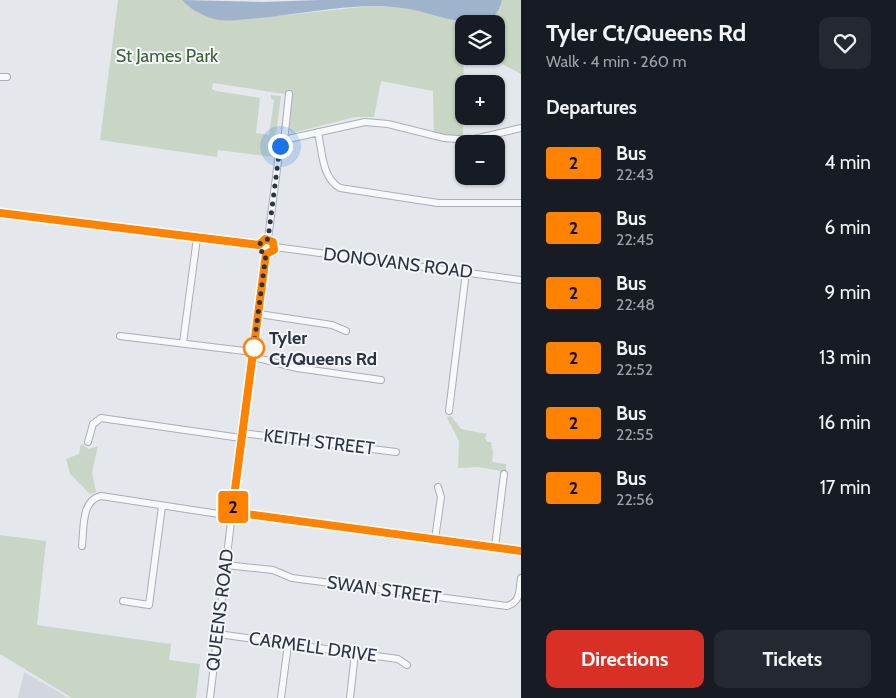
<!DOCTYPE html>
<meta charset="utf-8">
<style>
:root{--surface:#171b24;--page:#242831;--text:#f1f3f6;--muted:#9ea1a6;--accent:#d93025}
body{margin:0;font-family:Cabin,sans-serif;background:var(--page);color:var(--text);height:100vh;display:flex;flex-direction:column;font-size:19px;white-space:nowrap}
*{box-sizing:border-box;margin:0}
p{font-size:16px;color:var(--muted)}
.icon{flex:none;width:28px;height:28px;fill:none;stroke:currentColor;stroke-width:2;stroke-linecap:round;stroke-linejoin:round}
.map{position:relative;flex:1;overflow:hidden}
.sheet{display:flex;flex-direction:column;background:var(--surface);width:375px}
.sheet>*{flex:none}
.badge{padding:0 10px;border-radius:4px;font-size:18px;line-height:32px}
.tools{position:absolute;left:455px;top:15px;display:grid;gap:10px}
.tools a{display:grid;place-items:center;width:50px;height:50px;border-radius:10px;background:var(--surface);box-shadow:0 1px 4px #0004;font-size:25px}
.you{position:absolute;width:25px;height:25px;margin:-12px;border:4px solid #fff;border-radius:50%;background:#1a73e8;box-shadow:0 0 0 8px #1a73e833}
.map>.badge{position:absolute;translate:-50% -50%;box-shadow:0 0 0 2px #fff}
h2{padding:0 25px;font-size:19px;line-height:45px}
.round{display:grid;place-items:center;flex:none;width:52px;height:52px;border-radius:10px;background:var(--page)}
.head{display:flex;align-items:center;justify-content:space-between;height:85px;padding:0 25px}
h1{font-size:24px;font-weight:800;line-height:38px}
.primary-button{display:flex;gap:10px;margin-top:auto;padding:10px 25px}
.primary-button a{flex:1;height:58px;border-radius:10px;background:var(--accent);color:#fff;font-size:20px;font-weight:800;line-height:58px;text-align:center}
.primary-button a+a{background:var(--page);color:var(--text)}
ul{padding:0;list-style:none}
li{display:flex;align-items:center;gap:15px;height:65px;padding:0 25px}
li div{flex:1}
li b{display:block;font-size:19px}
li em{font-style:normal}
li .badge{min-width:55px;font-weight:700;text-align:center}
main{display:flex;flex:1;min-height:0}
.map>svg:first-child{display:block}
.built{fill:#d2d6de}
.green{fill:#c9d6c5}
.water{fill:#9fb4cc}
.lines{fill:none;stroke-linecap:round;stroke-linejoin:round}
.minor-casing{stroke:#a9aeb7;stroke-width:8}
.minor{stroke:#f7f8fa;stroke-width:6}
.line-casing{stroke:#fff;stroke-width:11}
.line{stroke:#ff8200;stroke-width:8}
.walk{stroke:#2b3445;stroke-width:5;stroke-dasharray:0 9}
.stop-dot{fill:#fff;stroke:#ff8200;stroke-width:2.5}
.labels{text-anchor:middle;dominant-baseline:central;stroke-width:4;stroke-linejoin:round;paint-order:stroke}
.park-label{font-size:18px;fill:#3f6138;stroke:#f4f6f9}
.street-label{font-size:18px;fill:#2b3445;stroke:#f4f6f9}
.stop-label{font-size:18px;font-weight:bold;fill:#2b3445;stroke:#f4f6f9;text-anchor:start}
</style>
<main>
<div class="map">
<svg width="521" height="698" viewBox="0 0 521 698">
<rect width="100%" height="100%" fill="#e4e7ec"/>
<path class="built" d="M24 672 69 698H18Z"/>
<path class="green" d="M118 0H182L187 5 212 18 236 20 371 6 408 8 442 16 459 23 500 9 502 0H521V74L487 56H496V24H464L463 139 434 136 433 91 381 81 374 117H355L292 133 287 125 291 95 213 83 212 89 216 91 260 98 256 133 269 135 274 100 271 99V95L281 96 273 157 218 150 217 157 100 140Z
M451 416 461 429 487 434 485 438 487 442H491L493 453 492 462 506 464V472L478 467 458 468 459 441 448 420 447 417Z
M81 444 89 449 98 446 92 473 96 492 90 494 70 474 66 459 79 454Z
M0 535 46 541 37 625 171 644 169 660 200 664 196 698H72L0 654Z"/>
<path class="water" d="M182 0 262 2 320 0H502C494 42 436 13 409 9 397 7 383 6 371 6 334 7 297 14 260 18 245 19 226 23 211 18 201 15 189 8 182 0Z"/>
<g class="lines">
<defs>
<path id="minor" d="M0 77H7
M318 132C322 151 322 178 340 188L438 203H521
M284 142 289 94
M0 213 259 245
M268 239 280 146 288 139 365 122 388 124 444 138 470 140 521 128
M275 247 521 280
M266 255 272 253 275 247 273 242 268 239
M259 314 332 325 346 331
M120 336 253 352
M183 343 197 238
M253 357 297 368 381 380
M449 411 466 272
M242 433 396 452
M88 442 93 424 101 418 241 438
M232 512 521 551
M435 539 441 497 438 487
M82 546C84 529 81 500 101 496L232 516
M495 547 504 474
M226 565 273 570 292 578 507 606C521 602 519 590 521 578
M123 601 149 605 162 506
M218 634 398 659 407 665
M210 698 241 438 266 255
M281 698 288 644
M350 698 355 653"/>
</defs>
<use href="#minor" class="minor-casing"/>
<use href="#minor" class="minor"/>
</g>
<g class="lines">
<defs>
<path id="line" d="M0 213 259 245 265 239 273 242 274 250 266 254 232 512 521 551"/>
</defs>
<use href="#line" class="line-casing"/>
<use href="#line" class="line"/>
<path class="walk" d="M254 348 253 352 266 254 261 251 259 245 263 240 268 239 280 146"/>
</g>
<circle class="stop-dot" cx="254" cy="348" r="10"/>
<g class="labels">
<g class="park-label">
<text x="167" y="56">St James Park</text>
</g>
<g class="street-label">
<text transform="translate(398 263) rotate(7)">DONOVANS ROAD</text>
<text transform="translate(319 442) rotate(7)">KEITH STREET</text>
<text transform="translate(384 590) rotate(8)">SWAN STREET</text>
<text transform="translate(220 610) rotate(-83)">QUEENS ROAD</text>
<text transform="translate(313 647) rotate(8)">CARMELL DRIVE</text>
</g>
<g class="stop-label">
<text x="269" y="338">Tyler<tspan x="269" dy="21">Ct/Queens Rd</tspan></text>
</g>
</g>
</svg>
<div class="tools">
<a><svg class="icon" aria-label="layers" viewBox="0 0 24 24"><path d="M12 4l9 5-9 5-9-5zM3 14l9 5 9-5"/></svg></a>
<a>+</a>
<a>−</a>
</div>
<div class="you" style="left:280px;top:146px"></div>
<b class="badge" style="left:233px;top:507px;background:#ff8200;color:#111">2</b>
</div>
<section class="sheet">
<div class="head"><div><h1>Tyler Ct/Queens Rd</h1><p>Walk · 4 min · 260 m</p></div><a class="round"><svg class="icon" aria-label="heart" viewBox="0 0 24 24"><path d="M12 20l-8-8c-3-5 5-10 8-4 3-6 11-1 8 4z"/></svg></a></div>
<h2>Departures</h2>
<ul>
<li><span class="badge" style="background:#ff8200;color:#111">2</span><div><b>Bus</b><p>22:43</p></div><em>4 min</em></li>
<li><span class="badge" style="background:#ff8200;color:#111">2</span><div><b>Bus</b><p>22:45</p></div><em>6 min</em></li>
<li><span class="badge" style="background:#ff8200;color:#111">2</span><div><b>Bus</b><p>22:48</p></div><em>9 min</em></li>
<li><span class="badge" style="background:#ff8200;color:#111">2</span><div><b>Bus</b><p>22:52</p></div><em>13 min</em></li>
<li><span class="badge" style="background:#ff8200;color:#111">2</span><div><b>Bus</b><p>22:55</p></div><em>16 min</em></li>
<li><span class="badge" style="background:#ff8200;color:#111">2</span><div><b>Bus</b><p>22:56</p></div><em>17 min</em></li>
</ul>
<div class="primary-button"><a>Directions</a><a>Tickets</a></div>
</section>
</main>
